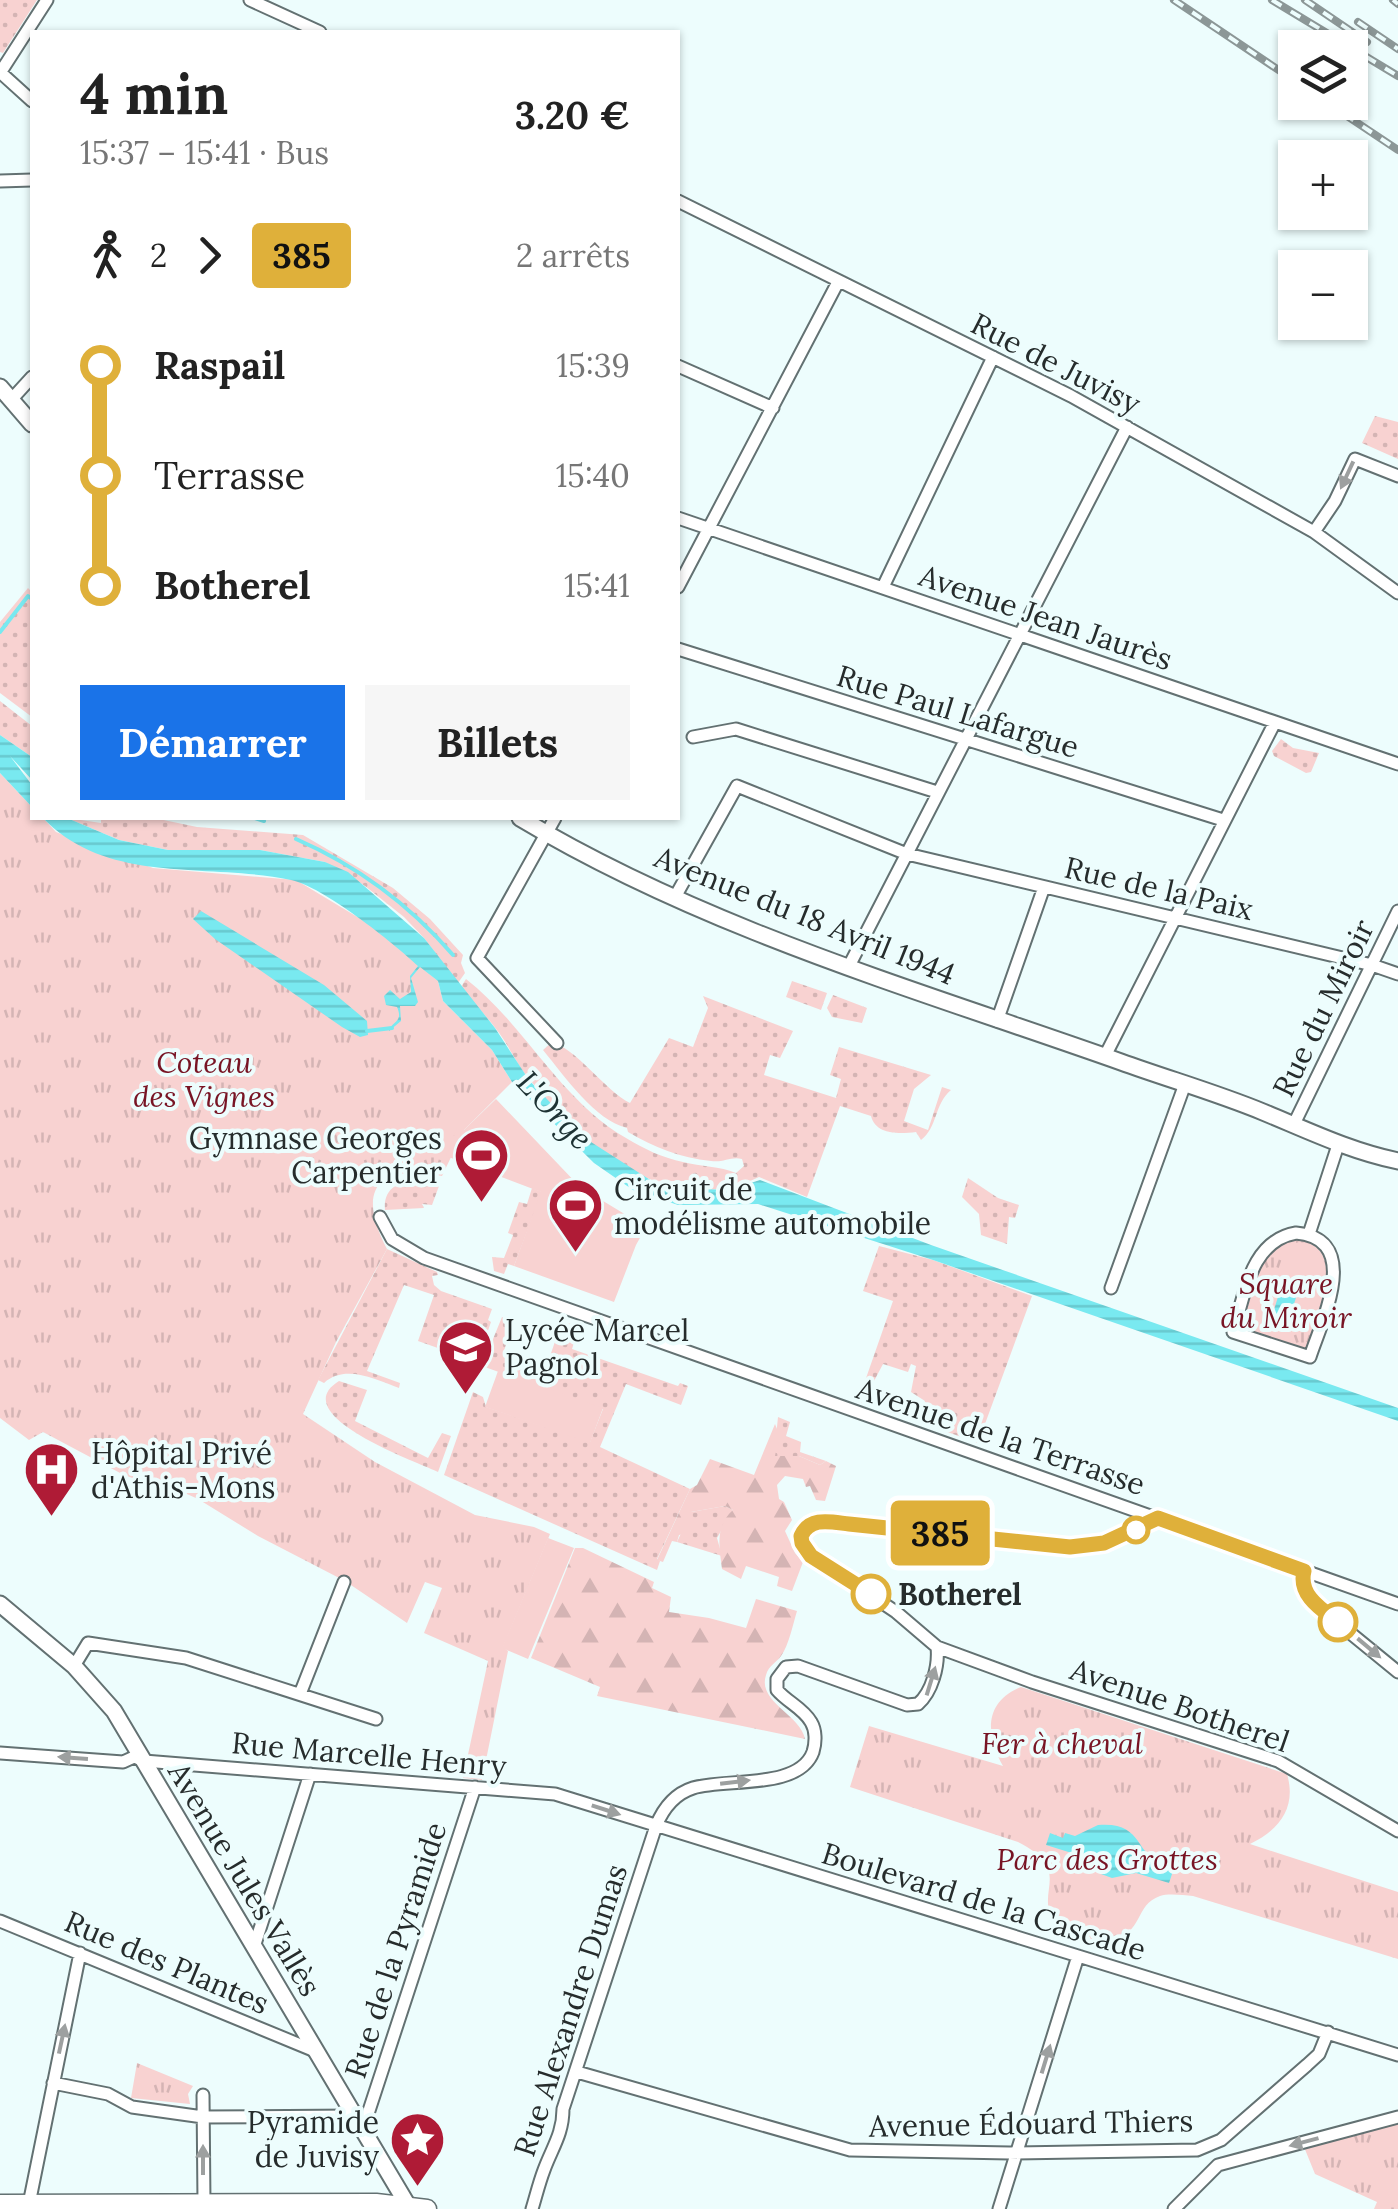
<!DOCTYPE html>
<html lang="fr">
<meta charset="utf-8">
<style>
:root{--surface:#fff;--page:#f6f6f6;--text:#222;--muted:#767676;--accent:#1a73e8}
body{margin:0;font-family:Lora,serif;background:var(--page);color:var(--text);height:100vh;display:flex;flex-direction:column;font-size:38px;white-space:nowrap}
*{box-sizing:border-box;margin:0}
p{font-size:32px;color:var(--muted)}
.icon{flex:none;width:55px;height:55px;fill:none;stroke:currentColor;stroke-width:2;stroke-linecap:round;stroke-linejoin:round}
.map{position:relative;flex:1;overflow:hidden}
.sheet{position:absolute;left:30px;top:30px;width:650px;height:790px;display:flex;flex-direction:column;background:var(--surface);border-radius:0px;box-shadow:0 2px 8px #0004}
.sheet>*{flex:none}
.badge{padding:0 20px;border-radius:8px;font-size:35px;line-height:65px}
.controls{position:absolute;left:1278px;top:30px;display:grid;gap:20px}
.controls a{display:grid;place-items:center;width:90px;height:90px;border-radius:0px;background:var(--surface);box-shadow:0 2px 8px #0004;font-size:50px}
.map>.badge{position:absolute;translate:-50% -50%;box-shadow:0 0 0 5px #fff}
.legs{display:flex;align-items:center;gap:15px;height:110px;padding:0 50px;font-size:32px}
.legs p{margin-inline-start:auto}
.summary{display:flex;align-items:center;justify-content:space-between;height:170px;padding:0 50px}
h1{font-size:55px;font-weight:800;line-height:75px}
.button{display:flex;gap:20px;margin-top:auto;padding:20px 50px}
.button a{flex:1;height:115px;border-radius:0px;background:var(--accent);color:#fff;font-size:40px;font-weight:800;line-height:115px;text-align:center}
.button a+a{background:var(--page);color:var(--text)}
ul{padding:0 50px;list-style:none}
li{display:flex;align-items:center;gap:35px;height:110px;font-size:38px}
li i{display:grid;place-items:center;width:15px;height:100%;margin:0 12px;background:currentColor}
li i::after{content:'';width:25px;height:25px;margin:-12px;border:8px solid;border-radius:50%;background:var(--surface)}
li p{margin-inline-start:auto}
li:first-child i{background:linear-gradient(#0000 50%,currentColor 0)}
li:last-child i{background:linear-gradient(currentColor 50%,#0000 0)}
.map>svg:first-child{display:block}
.grass{fill:url(#grass-dots)}
.forest{fill:url(#forest-firs)}
.park{fill:url(#park-tufts)}
.garden{fill:#f8d2d1}
.water{fill:url(#water-rules)}
.lines{fill:none;stroke-linecap:round;stroke-linejoin:round}
.stream{stroke:#79e9f0;stroke-width:4}
.street-casing{stroke:#637172;stroke-width:15}
.secondary-casing{stroke:#637172;stroke-width:19}
.primary-casing{stroke:#637172;stroke-width:21}
.street{stroke:#fff;stroke-width:11}
.secondary{stroke:#fff;stroke-width:15}
.primary{stroke:#fff;stroke-width:18}
.rail-casing{stroke:#8c9797;stroke-width:8}
.rail{stroke:#edfdfd;stroke-width:4;stroke-dasharray:11;stroke-linecap:butt}
.oneway{fill:#9da0a0}
.line-1-casing{stroke:#fff;stroke-width:22}
.line-1{stroke:#dfb03a;stroke-width:15}
.stop-1-dot{fill:#fff;stroke:#dfb03a;stroke-width:5}
.labels{text-anchor:middle;dominant-baseline:central;stroke-width:8;stroke-linejoin:round;paint-order:stroke}
.street-label{font-size:30px;fill:#262c2c;stroke:#edfdfd}
.park-label{font-size:30px;font-style:italic;fill:#781424;stroke:#edfdfd}
.poi-label{font-size:30px;fill:#262c2c;stroke:#edfdfd;text-anchor:start}
.stop-label{font-size:30px;font-weight:bold;fill:#262c2c;stroke:#edfdfd;text-anchor:start}
.water-label{font-size:32px;font-style:italic;fill:#1d3233;stroke:#edfdfd}
</style>
<div class="map">
<svg width="1398" height="2209" viewBox="0 0 1398 2209">
<defs>
<pattern id="grass-dots" width="8" height="8" patternUnits="userSpaceOnUse" patternTransform="scale(2.5)"><rect width="8" height="8" fill="#f8d2d1"/><path d="M2 2h.1M6 6h.1" fill="none" stroke="#d4b4b4" stroke-width="1.8" stroke-linecap="round"/></pattern>
<pattern id="forest-firs" width="22" height="20" patternUnits="userSpaceOnUse" patternTransform="scale(2.5)"><rect width="22" height="20" fill="#f8d2d1"/><path d="M5 1l3.5 6h-7zM16 11l3.5 6h-7z" fill="#d4b4b4"/></pattern>
<pattern id="park-tufts" width="24" height="20" patternUnits="userSpaceOnUse" patternTransform="scale(2.5)"><rect width="24" height="20" fill="#f8d2d1"/><path d="M3 7l-1-3M5 7V3M7 7l1-3M15 17l-1-3M17 17v-4M19 17l1-3" fill="none" stroke="#d4b4b4"/></pattern>
<pattern id="water-rules" width="6" height="5" patternUnits="userSpaceOnUse" patternTransform="scale(2.5)"><rect width="6" height="5" fill="#79e9f0"/><path d="M0 2.5h6" fill="none" stroke="#68c8ce"/></pattern>
</defs>
<rect width="100%" height="100%" fill="#edfdfd"/>
<path class="grass" d="M0 0H37L3 53 0 52Z
M1375 416 1398 422V459L1362 443Z
M28 588 32 592V717L0 693V622Z
M0 701 32 726V757L0 735Z
M1281 739 1293 748 1319 753 1311 772 1306 773 1274 756 1272 751Z
M67 818 101 823V818H154L197 827 303 835 393 888 430 919 463 955 461 963 465 973 458 983 424 938 404 917 365 886 325 862 260 850H168L119 840Z
M466 979C526 1026 559 1099 626 1138 644 1149 663 1158 683 1162 701 1167 720 1166 736 1173L744 1166 742 1159C731 1156 723 1163 711 1161 680 1158 654 1147 628 1132L627 1128C595 1120 566 1078 543 1050L551 1043C574 1045 606 1092 630 1103L669 1038 693 1047 708 1008 703 996 793 1031 780 1058 770 1055 764 1075 836 1098 841 1079 830 1075 839 1047 931 1075 914 1089 904 1121 928 1130 942 1087 951 1090C934 1104 938 1127 921 1140L916 1132C899 1134 876 1135 871 1116L840 1106 807 1197 759 1177C667 1220 586 1148 530 1080 516 1064 509 1045 496 1029 485 1014 472 1002 461 987Z
M792 981 827 993 821 1010 786 997Z
M833 995 867 1008 862 1023 832 1017 827 1008Z
M968 1178 998 1198 1019 1205 1015 1218 1009 1217 1007 1244 981 1235 979 1214 962 1197Z
M419 1180 439 1186 432 1205 422 1204 424 1208 385 1210C383 1188 399 1181 419 1180Z
M532 1188 542 1192 514 1266 508 1264 504 1274 494 1271 492 1257 504 1258 513 1235 508 1233 519 1202 527 1204Z
M879 1246 933 1260 1032 1296 978 1443 903 1416 908 1406 922 1409 925 1401 911 1392 916 1366 911 1364 908 1372 883 1364 874 1381 868 1405 858 1401 893 1301 863 1291Z
M387 1249 437 1272 438 1275 432 1276 434 1285 441 1291 492 1309 488 1320 491 1322 472 1376 465 1374 469 1359 418 1341 434 1295 404 1285 367 1371 400 1383 399 1388C375 1379 345 1364 324 1383L318 1380Z
M502 1317 513 1321 504 1351 547 1365 562 1321 579 1327 572 1349 678 1386 680 1383 688 1386 681 1405 626 1384 600 1447 690 1489 657 1559 660 1561 657 1570 444 1475 473 1392 483 1397 486 1407 590 1442 603 1409 482 1366Z
M339 1381 367 1390 355 1421 428 1458 442 1433 451 1436 438 1472C417 1462 284 1415 339 1381Z
M778 1417 790 1422 786 1436 801 1442 800 1452 826 1461 820 1465 799 1456H774Z
M725 1506 733 1510 717 1538 722 1556 677 1542 691 1512Z"/>
<path class="forest" d="M775 1424 779 1434 775 1456H799L820 1465 826 1461 836 1466 825 1501 816 1500 810 1486 806 1487 803 1479 785 1476 777 1485 779 1499 784 1502 792 1520 785 1531 795 1553 803 1562 792 1591 777 1586 779 1577 746 1566 741 1579 722 1569C719 1546 715 1526 733 1510L725 1506 691 1512 693 1526 689 1533 679 1535 677 1542 672 1541 663 1562 657 1560 690 1489 697 1485 710 1459 754 1475Z
M575 1548H583L654 1582 652 1588 671 1597 669 1612 709 1618 746 1628 756 1599 797 1611C793 1624 789 1645 781 1656 776 1663 769 1665 766 1675 757 1702 800 1714 805 1739L597 1696 600 1687 531 1658Z"/>
<path class="park" d="M0 773 32 807V818H43L56 832 153 868 296 880 374 927 438 981 443 1001 492 1050 512 1082 464 1130 442 1176C377 1164 356 1189 387 1249L336 1342 303 1414 375 1462 475 1515 534 1527 550 1534 503 1647 508 1651 482 1780 463 1778 488 1661 424 1633 442 1588 425 1582 407 1623 345 1581 258 1536 198 1499 158 1481 155 1487 122 1474 43 1432 29 1440 0 1418Z
M1295 1238C1318 1244 1328 1253 1326 1278L1331 1279 1309 1347 1304 1350 1245 1331 1242 1326 1262 1258 1267 1259 1276 1246Z
M1021 1687 1287 1774C1297 1808 1279 1830 1250 1844L1398 1892V1959L1193 1896C1183 1895 1168 1893 1160 1896 1134 1905 1145 1932 1108 1944L1105 1949 1093 1946 1090 1937 1080 1935 1072 1939 1060 1935V1929C1027 1894 1079 1873 1018 1842L850 1787 869 1726 1003 1766C986 1736 983 1702 1021 1687Z
M137 2063 193 2086 188 2094 190 2104 131 2098Z
M1398 2122V2209H1374L1377 2202 1315 2174 1304 2147Z"/>
<path class="garden" d="M496 1099 580 1187 646 1227 636 1245 614 1302 514 1266 541 1192 446 1156 457 1128 464 1130Z
M498 1371 603 1408 590 1443 485 1407Z
M548 1538 574 1548 528 1659 502 1648Z"/>
<path class="water" d="M0 735 32 757V780L10 756 32 785V807L0 773Z
M43 818H67L119 840 168 850H260L325 862 348 872 424 938 495 1028 529 1080 562 1115 591 1142 655 1183 673 1188 729 1190 760 1180 931 1245 1398 1408V1421L933 1260 758 1204 678 1205 633 1190 594 1163 512 1082 492 1050 443 1001 438 981 420 967 411 978 418 1002 415 1006H400L401 1021 389 1031C391 1021 404 1023 397 1007L386 1005 384 996 390 990 400 999 411 992 410 976 418 966C394 943 322 886 291 880 208 862 108 886 43 818Z
M201 911 324 985 367 1021 368 1035 360 1037 342 1027 215 939 193 919Z
M1284 1277 1301 1282 1286 1329 1270 1323Z
M1098 1825C1143 1821 1135 1854 1160 1862V1867L1173 1871 1169 1883 1136 1873 1112 1878 1101 1874 1091 1859 1046 1845 1050 1833 1063 1838 1065 1833 1075 1836Z"/>
<g class="lines">
<path class="stream" d="M0 632 28 596 32 599
M255 818 264 821
M296 839C358 866 408 903 453 955
M367 1031 392 1028"/>
<defs>
<path id="street" d="M250 0 320 32
M0 72 32 101
M0 73 47 0
M0 181 32 180
M678 201 1071 396 1314 532 1398 593
M678 366 773 408
M11 400 32 377
M678 518 1398 764
M1314 532 1335 501 1355 459 1398 476
M678 587 838 282
M883 587 993 357
M678 649 1223 820
M693 737 736 729 937 792
M555 818 477 958 557 1043
M675 897 737 786 907 854 1372 965 1398 974
M849 966 1127 427
M997 1021 1044 887
M1105 1056 1275 722
M1293 1126 1398 911
M380 1217 392 1239 424 1258 1398 1604
M1296 1233C1363 1239 1322 1320 1310 1357L1233 1332C1245 1295 1250 1241 1296 1233Z
M1309 1234 1338 1145
M1111 1288 1185 1084
M1304 1571 1303 1588 1316 1605 1398 1672
M937 1647 1032 1682 1278 1761 1398 1831
M74 1666 88 1643 186 1658 376 1719
M300 1694 344 1582
M0 1753 123 1762 134 1757 144 1761 555 1794 1398 2055
M0 1921 315 2051
M254 1947 310 1774
M577 2072 850 2150 1010 2153 1197 2150 1221 2140 1307 2065 1319 2054 1328 2032
M53 2083 108 2094 132 2107 203 2117 354 2116
M203 2095 204 2203
M363 2129 475 1787
M29 2204 80 1953
M532 2209C536 2196 539 2183 544 2170 552 2148 563 2134 563 2109L656 1826C663 1809 674 1794 693 1788 726 1778 799 1790 813 1752 816 1742 816 1730 811 1722 803 1708 787 1702 777 1690V1679L786 1667 798 1666 907 1705 918 1704C932 1692 939 1666 937 1647L896 1612 811 1555 802 1543 803 1530 815 1522H831L1070 1547 1104 1543 1158 1518
M999 2209 1078 1956
M1174 2209 1218 2165 1398 2117"/>
<path id="secondary" d="M0 387 32 424
M520 818C705 929 918 990 1121 1062 1168 1079 1217 1093 1263 1112 1309 1131 1350 1151 1398 1161
M0 1604 74 1666 114 1711 410 2209"/>
<path id="primary" d="M0 2204 376 2203 427 2209"/>
</defs>
<use href="#street" class="street-casing"/>
<use href="#secondary" class="secondary-casing"/>
<use href="#primary" class="primary-casing"/>
<use href="#street" class="street"/>
<use href="#secondary" class="secondary"/>
<use href="#primary" class="primary"/>
<defs>
<path id="rail" d="M1174 0 1295 81
M1272 0 1398 76
M1305 0 1367 42
M1393 0 1398 4
M1358 22 1398 49
M1326 102 1398 150"/>
</defs>
<use href="#rail" class="rail-casing"/>
<use href="#rail" class="rail"/>
</g>
<defs><path id="oneway-solid" d="M-6-.8H1V-3.2L6.5 0L1 3.2V.8H-6Z" transform="scale(2.5)"/></defs>
<g class="oneway">
<use href="#oneway-solid" transform="translate(1347 475) rotate(115)"/>
<use href="#oneway-solid" transform="translate(1369 1648) rotate(40)"/>
<use href="#oneway-solid" transform="translate(931 1681) rotate(-73)"/>
<use href="#oneway-solid" transform="translate(73 1758) rotate(-176)"/>
<use href="#oneway-solid" transform="translate(735 1782) rotate(-7)"/>
<use href="#oneway-solid" transform="translate(606 1810) rotate(18)"/>
<use href="#oneway-solid" transform="translate(62 2039) rotate(-78)"/>
<use href="#oneway-solid" transform="translate(1046 2059) rotate(-73)"/>
<use href="#oneway-solid" transform="translate(1304 2142) rotate(165)"/>
<use href="#oneway-solid" transform="translate(203 2160) rotate(-90)"/>
</g>
<g class="lines">
<defs>
<path id="line-1" d="M871 1594 811 1556 802 1543 801 1536C810 1516 831 1522 849 1524L1070 1547 1104 1543 1158 1518 1304 1571C1298 1595 1321 1609 1338 1622"/>
</defs>
<use href="#line-1" class="line-1-casing"/>
<use href="#line-1" class="line-1"/>
</g>
<defs>
<symbol id="stadium-pin" viewBox="-11 -11 22 30"><path d="M0 17L-7.5 6A9.5 9.5 0 1 1 7.5 6Z" fill="#af1b36" stroke="#edfdfd"/><path d="M0-5a6.5 5 0 1 0 0 10a6.5 5 0 1 0 0-10ZM-3.5-1.8h7v3.6h-7Z" fill="#fff"/></symbol>
<symbol id="school-pin" viewBox="-11 -11 22 30"><path d="M0 17L-7.5 6A9.5 9.5 0 1 1 7.5 6Z" fill="#af1b36" stroke="#edfdfd"/><path d="M0-5L7-2L0 1L-7-2ZM-4 1L0 2.5L4 1V4Q0 6-4 4Z" fill="#fff"/></symbol>
<symbol id="hospital-pin" viewBox="-11 -11 22 30"><path d="M0 17L-7.5 6A9.5 9.5 0 1 1 7.5 6Z" fill="#af1b36" stroke="#edfdfd"/><path d="M-5-5h3v3.5h4V-5h3V5h-3V1.5h-4V5h-3Z" fill="#fff"/></symbol>
<symbol id="sight-pin" viewBox="-11 -11 22 30"><path d="M0 17L-7.5 6A9.5 9.5 0 1 1 7.5 6Z" fill="#af1b36" stroke="#edfdfd"/><path d="M0-6L1.8-2.2L6-1.7L2.9 1.2L3.7 5.4L0 3.3L-3.7 5.4L-2.9 1.2L-6-1.7L-1.8-2.2Z" fill="#fff"/></symbol>
</defs>
<g fill-rule="evenodd">
<use href="#stadium-pin" x="450" y="1124" width="63" height="86"/>
<use href="#stadium-pin" x="544" y="1174" width="63" height="86"/>
<use href="#school-pin" x="434" y="1316" width="63" height="86"/>
<use href="#hospital-pin" x="20" y="1438" width="63" height="86"/>
<use href="#sight-pin" x="386" y="2108" width="63" height="86"/>
</g>
<g class="stop-1-dot">
<circle cx="1136" cy="1530" r="12"/>
<circle cx="871" cy="1594" r="18"/>
<circle cx="1338" cy="1622" r="18"/>
</g>
<g class="labels">
<g class="street-label">
<text transform="translate(1056 363) rotate(27)">Rue de Juvisy</text>
<text transform="translate(1046 617) rotate(19)">Avenue Jean Jaurès</text>
<text transform="translate(958 711) rotate(17)">Rue Paul Lafargue</text>
<text transform="translate(1159 888) rotate(13)">Rue de la Paix</text>
<text transform="translate(805 915) rotate(22)">Avenue du 18 Avril 1944</text>
<text transform="translate(1323 1008) rotate(-64)">Rue du Miroir</text>
<text transform="translate(1001 1436) rotate(19)">Avenue de la Terrasse</text>
<text transform="translate(1180 1705) rotate(19)">Avenue Botherel</text>
<text transform="translate(369 1754) rotate(5)">Rue Marcelle Henry</text>
<text transform="translate(245 1879) rotate(59)">Avenue Jules Vallès</text>
<text transform="translate(984 1901) rotate(17)">Boulevard de la Cascade</text>
<text transform="translate(395 1950) rotate(-72)">Rue de la Pyramide</text>
<text transform="translate(167 1962) rotate(23)">Rue des Plantes</text>
<text transform="translate(570 2010) rotate(-72)">Rue Alexandre Dumas</text>
<text transform="translate(1031 2123) rotate(-1)">Avenue Édouard Thiers</text>
</g>
<g class="park-label">
<text x="204" y="1062">Coteau<tspan x="204" dy="34">des Vignes</tspan></text>
<text x="1286" y="1283">Square<tspan x="1286" dy="34">du Miroir</tspan></text>
<text x="1062" y="1743">Fer à cheval</text>
<text x="1107" y="1859">Parc des Grottes</text>
</g>
<g class="poi-label">
<text x="442" y="1138" text-anchor="end">Gymnase Georges<tspan x="442" dy="34">Carpentier</tspan></text>
<text x="614" y="1189">Circuit de<tspan x="614" dy="34">modélisme automobile</tspan></text>
<text x="505" y="1330">Lycée Marcel<tspan x="505" dy="34">Pagnol</tspan></text>
<text x="91" y="1453">Hôpital Privé<tspan x="91" dy="34">d'Athis-Mons</tspan></text>
<text x="379" y="2122" text-anchor="end">Pyramide<tspan x="379" dy="34">de Juvisy</tspan></text>
</g>
<g class="stop-label">
<text x="898" y="1594">Botherel</text>
</g>
<g class="water-label">
<text transform="translate(555 1110) rotate(47)">L'Orge</text>
</g>
</g>
</svg>
<div class="controls">
<a><svg class="icon" aria-label="layers" viewBox="0 0 24 24"><path d="M12 4l9 5-9 5-9-5zM3 14l9 5 9-5"/></svg></a>
<a>+</a>
<a>−</a>
</div>
<b class="badge" style="left:940px;top:1533px;background:#dfb03a;color:#111">385</b>
<section class="sheet">
<div class="summary"><div><h1>4 min</h1><p>15:37 – 15:41 · Bus</p></div><b>3.20 €</b></div>
<div class="legs"><svg class="icon" aria-label="walk" viewBox="0 0 24 24"><circle cx="13" cy="4" r="2"/><path d="M13 8l-2 6 4 7M11 14l-3 7M7 12l3-4h3l4 4"/></svg>2<svg class="icon" aria-label="forward" viewBox="0 0 24 24"><path d="M9 5l7 7-7 7"/></svg><b class="badge" style="background:#dfb03a;color:#111">385</b><p>2 arrêts</p></div>
<ul>
<li><i style="color:#dfb03a"></i><b>Raspail</b><p>15:39</p></li>
<li><i style="color:#dfb03a"></i><span>Terrasse</span><p>15:40</p></li>
<li><i style="color:#dfb03a"></i><b>Botherel</b><p>15:41</p></li>
</ul>
<div class="button"><a>Démarrer</a><a>Billets</a></div>
</section>
</div>
